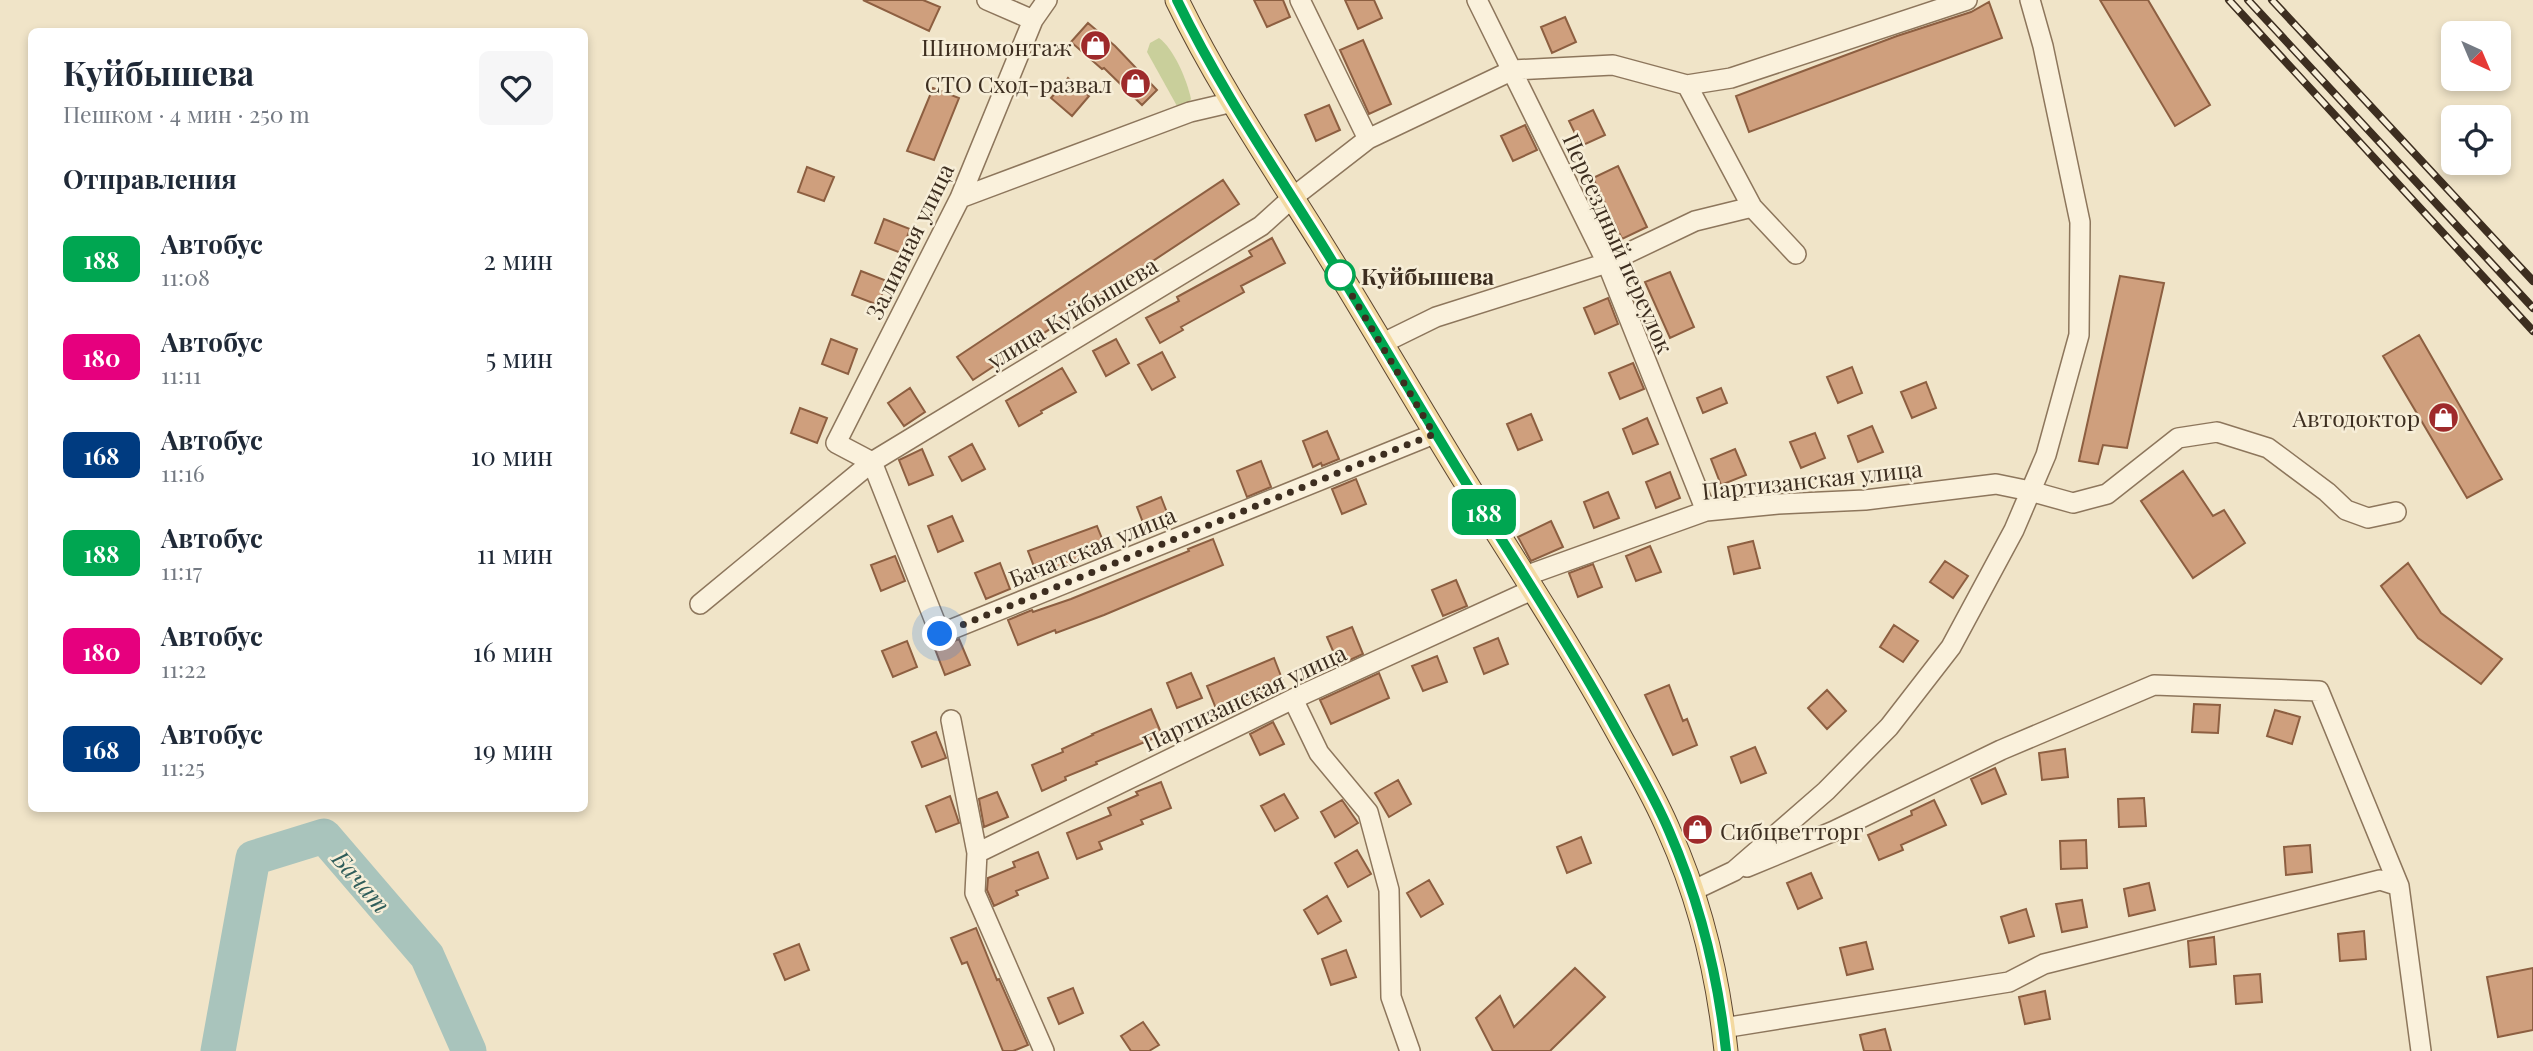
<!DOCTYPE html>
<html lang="ru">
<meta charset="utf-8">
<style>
:root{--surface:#fff;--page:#f6f6f7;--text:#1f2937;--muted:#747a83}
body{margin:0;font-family:"Playfair Display",serif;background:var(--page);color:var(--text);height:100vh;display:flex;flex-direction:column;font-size:26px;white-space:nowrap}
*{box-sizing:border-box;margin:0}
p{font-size:23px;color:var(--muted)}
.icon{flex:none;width:38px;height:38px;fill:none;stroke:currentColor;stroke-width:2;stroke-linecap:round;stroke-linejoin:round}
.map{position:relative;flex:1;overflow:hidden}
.sheet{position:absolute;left:28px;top:28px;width:560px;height:784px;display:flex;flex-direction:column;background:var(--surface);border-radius:10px;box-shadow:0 4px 10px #0003}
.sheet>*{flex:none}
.badge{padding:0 14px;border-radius:10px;font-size:24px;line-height:46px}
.needle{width:46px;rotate:136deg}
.buttons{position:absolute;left:2441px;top:21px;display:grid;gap:14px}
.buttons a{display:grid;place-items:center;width:70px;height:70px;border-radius:10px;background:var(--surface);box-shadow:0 4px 10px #0003;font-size:35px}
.you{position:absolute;width:35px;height:35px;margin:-18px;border:5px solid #fff;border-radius:50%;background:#1a73e8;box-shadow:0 0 0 10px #1a73e833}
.map>.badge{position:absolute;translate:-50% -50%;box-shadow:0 0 0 4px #fff}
h2{padding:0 35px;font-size:26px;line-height:63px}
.round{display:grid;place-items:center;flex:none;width:74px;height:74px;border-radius:10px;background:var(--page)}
.head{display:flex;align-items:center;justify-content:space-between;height:119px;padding:0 35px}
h1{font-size:33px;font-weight:700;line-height:52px}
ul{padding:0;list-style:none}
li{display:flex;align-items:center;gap:21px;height:98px;padding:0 35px}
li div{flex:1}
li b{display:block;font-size:26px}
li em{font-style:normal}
li .badge{min-width:77px;font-weight:700;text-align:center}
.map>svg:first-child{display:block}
.green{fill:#c9cf9b}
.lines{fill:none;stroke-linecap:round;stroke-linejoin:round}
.river{stroke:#a9c4bc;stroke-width:35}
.building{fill:#cf9f7d;stroke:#8d5f41;stroke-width:2}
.minor-casing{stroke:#8d765c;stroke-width:22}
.major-casing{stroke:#5b4430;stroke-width:25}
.minor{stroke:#faf1dc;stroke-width:19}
.major{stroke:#f3d9a0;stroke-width:23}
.rail-casing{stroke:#3d2e20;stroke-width:8}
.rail{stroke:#f7eed8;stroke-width:5;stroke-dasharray:16;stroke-linecap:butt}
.line-casing{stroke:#fff;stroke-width:16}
.line{stroke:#00a651;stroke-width:10}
.walk{stroke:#3d2e20;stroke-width:7;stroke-dasharray:0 12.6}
.stop-dot{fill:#fff;stroke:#00a651;stroke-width:3.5}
.labels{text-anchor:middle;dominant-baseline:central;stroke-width:5;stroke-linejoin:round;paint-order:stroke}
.poi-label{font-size:23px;fill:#3d2e20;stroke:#f7eed8;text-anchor:end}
.street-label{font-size:23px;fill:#3d2e20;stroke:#f7eed8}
.stop-label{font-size:23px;font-weight:bold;fill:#3d2e20;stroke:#f7eed8;text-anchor:start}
.water-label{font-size:24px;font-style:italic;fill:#2f5d5a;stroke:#f7eed8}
</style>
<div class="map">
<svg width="2533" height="1051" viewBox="0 0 2533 1051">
<rect width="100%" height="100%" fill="#f0e4c8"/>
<path class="green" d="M1159 38C1174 49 1187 80 1191 99L1184 108 1177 106 1147 52 1150 43Z"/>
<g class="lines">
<path class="river" d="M218 1051 253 858 324 836 427 956 469 1051"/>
</g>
<path class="building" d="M863 0H923L940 7 929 31Z
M1254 0H1283L1290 17 1267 27Z
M1345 0H1374L1382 18 1358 29Z
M2100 0H2148L2210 105 2175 126Z
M1989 2 2002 38 1749 132 1736 96 1897 36 1971 12Z
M1565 17 1576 42 1552 53 1541 27Z
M1088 23 1115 46 1157 90 1142 105 1104 68 1102 69 1071 42Z
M1363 40 1391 104 1369 114 1340 50Z
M1068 78 1089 96 1072 116 1051 98Z
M933 88 959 98 934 160 907 151Z
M1329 105 1340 130 1316 141 1305 115Z
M1593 110 1605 135 1581 146 1569 121Z
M1525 125 1537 150 1513 161 1501 136Z
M1618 166 1647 227 1622 239 1593 178Z
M807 167 834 177 824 201 798 192Z
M1223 180 1239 204 973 380 957 357Z
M884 219 910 229 901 253 875 243Z
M1272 238 1285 263 1241 286 1244 292 1181 327 1183 330 1160 343 1146 318 1179 301 1177 297 1252 256 1249 251Z
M861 271 887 281 878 305 852 295Z
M1670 272 1694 327 1670 338 1645 282Z
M2120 276 2164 283 2127 448 2103 445 2098 464 2079 461Z
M1608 298 1618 324 1595 334 1584 308Z
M2419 335 2502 479 2467 498 2383 356Z
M831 339 857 349 848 374 822 364Z
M1116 339 1129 363 1106 376 1093 351Z
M1162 352 1175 377 1152 390 1138 365Z
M1633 363 1644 389 1620 399 1609 373Z
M1852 367 1862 393 1838 403 1827 377Z
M1062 368 1076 392 1041 411 1042 413 1019 426 1006 401Z
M1926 382 1936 408 1912 418 1901 392Z
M910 388 925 412 904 426 888 403Z
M1721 388 1727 403 1703 413 1697 398Z
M800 408 827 418 817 443 791 433Z
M1531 414 1542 440 1518 450 1507 424Z
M1647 418 1658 444 1633 454 1623 429Z
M1872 426 1883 452 1858 462 1848 436Z
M1327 431 1339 459 1322 466 1321 463 1313 467 1303 441Z
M1815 433 1825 458 1801 468 1790 442Z
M972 444 985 469 962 481 949 457Z
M922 449 933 475 909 485 899 460Z
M1735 449 1746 475 1721 485 1711 459Z
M1261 461 1271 487 1247 497 1237 471Z
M2183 471 2213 516 2224 510 2245 543 2193 578 2141 501Z
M1670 472 1680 498 1656 508 1646 482Z
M1356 479 1366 504 1342 514 1332 489Z
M1608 492 1619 518 1594 528 1584 502Z
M1161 497 1171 523 1147 533 1137 507Z
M952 516 963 541 938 552 928 526Z
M1551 521 1563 547 1531 561 1518 537Z
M1097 526 1107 551 1038 577 1028 551Z
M1213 539 1223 565 1104 615 1056 633 1055 630 1018 645 1008 620 1032 610 1033 612 1071 599 1189 551 1188 549Z
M1753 541 1760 568 1734 574 1728 547Z
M1650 546 1661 572 1636 581 1626 556Z
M895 556 905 581 881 591 871 565Z
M1945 561 1968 576 1953 598 1930 582Z
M1000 563 1010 589 986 599 975 573Z
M2408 563 2441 613 2502 659 2481 684 2418 638 2381 586Z
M1593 564 1602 587 1578 597 1569 573Z
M1456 580 1467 606 1443 616 1432 590Z
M1894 625 1918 641 1903 662 1880 647Z
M1352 627 1363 654 1339 665 1327 637Z
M1498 638 1508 664 1484 674 1474 648Z
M959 639 970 665 945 675 935 649Z
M907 641 917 667 893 677 882 651Z
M1437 656 1447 682 1423 691 1412 666Z
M1274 658 1284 684 1217 711 1207 686Z
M1191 673 1202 698 1177 708 1167 683Z
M1379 673 1389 698 1331 724 1320 700Z
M1669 685 1683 721 1687 719 1697 745 1673 755 1645 695Z
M1827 690 1846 711 1827 729 1808 708Z
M2194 704 2220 705 2218 733 2192 732Z
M1151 709 1162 735 1096 762 1097 764 1065 777 1066 780 1042 791 1032 765 1063 752 1062 749 1093 735 1092 734Z
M2275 710 2300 717 2292 744 2267 736Z
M1273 722 1284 744 1260 755 1250 734Z
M936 732 946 758 922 767 912 742Z
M1755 747 1766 773 1741 783 1731 757Z
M2065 749 2068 777 2042 780 2039 753Z
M1995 768 2006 794 1982 804 1971 779Z
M1398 780 1411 804 1389 817 1375 793Z
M1161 782 1171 808 1141 820 1143 824 1099 842 1102 849 1077 859 1067 833 1111 815 1108 808 1138 795 1136 792Z
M997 792 1008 817 984 827 979 799Z
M1284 794 1298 818 1275 831 1261 806Z
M950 796 959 823 936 832 926 806Z
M2144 798 2146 826 2119 827 2118 799Z
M1342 800 1358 823 1335 837 1321 812Z
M1934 800 1946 825 1901 845 1903 850 1879 860 1868 835 1912 815 1911 811Z
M1581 837 1591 863 1567 873 1557 847Z
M2086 840 2087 868 2061 869 2060 841Z
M2310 845 2312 872 2286 875 2284 847Z
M1357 850 1371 874 1348 887 1335 863Z
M1038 852 1048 878 1016 891 1018 895 994 906 987 890 988 878 1015 867 1013 862Z
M1811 873 1822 898 1798 909 1787 883Z
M1429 880 1443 904 1421 917 1407 893Z
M2149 883 2155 910 2129 916 2124 889Z
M1327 896 1341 921 1318 934 1304 910Z
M2082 900 2087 927 2062 932 2056 904Z
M2026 909 2034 936 2009 943 2001 917Z
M976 928 997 980 999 979 1028 1045 1013 1051H1003L967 962 962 964 951 938Z
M2364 931 2366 959 2340 961 2338 934Z
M2214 937 2216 964 2190 967 2188 941Z
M1866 942 1873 969 1847 975 1840 948Z
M799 944 809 970 785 980 774 954Z
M1346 950 1356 977 1331 985 1322 959Z
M1575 968 1605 997 1550 1051H1493L1476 1018 1500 996 1514 1027Z
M2533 968V1030L2498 1037 2487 977Z
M2260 974 2262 1002 2236 1004 2234 976Z
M1073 988 1083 1013 1059 1024 1048 998Z
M2045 991 2050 1019 2025 1024 2019 997Z
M1143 1022 1159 1045 1149 1051H1131L1121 1036Z
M1885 1029 1891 1051H1864L1860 1035Z"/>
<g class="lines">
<defs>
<path id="minor" d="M987 0 1033 20
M1300 0 1368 139
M1477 0 1607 263 1706 511
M1687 85 1752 207 1796 254
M960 198 1190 112 1233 102
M1381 344 1436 317 1607 263 1695 221 1752 207
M872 462 940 634 1434 434
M872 462 836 443 960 198 1033 20 1047 0
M1525 576 1706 511 1778 504 1865 500 1996 484 2030 491 2073 503 2107 494 2178 438 2217 432 2268 448 2327 492 2346 510 2368 518 2396 512
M700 604 872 462 1261 226 1292 198 1368 139 1513 70 1613 65 1687 85 1731 78 1967 0
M1293 699 1319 753 1368 812 1389 890 1391 997 1410 1051
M951 720 977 853 975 893 1044 1051
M977 853 1293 699 1534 589
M1747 867 1834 831 2001 750 2154 685 2319 691 2399 886
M1692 891 1734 871 1826 791 1889 727 1951 647 2014 530 2046 455 2079 335 2080 222 2043 46 2030 0
M1723 1028 2009 982 2044 964 2380 880 2399 886 2421 1051"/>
<path id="major" d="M1177 0C1218 85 1271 163 1321 243 1377 333 1429 425 1486 515 1533 589 1580 663 1622 740 1639 770 1656 800 1669 831 1700 900 1718 976 1726 1051"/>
</defs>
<use href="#minor" class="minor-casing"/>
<use href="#major" class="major-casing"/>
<use href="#minor" class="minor"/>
<use href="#major" class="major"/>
<defs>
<path id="rail" d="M2229 0 2533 331
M2248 0 2533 308
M2272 0 2533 281"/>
</defs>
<use href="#rail" class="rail-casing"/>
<use href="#rail" class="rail"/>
</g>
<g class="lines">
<defs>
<path id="line" d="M1177 0C1218 85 1271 163 1321 243 1377 333 1429 425 1486 515 1532 587 1578 660 1619 735 1637 767 1655 798 1669 831 1699 900 1718 976 1726 1051"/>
</defs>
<use href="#line" class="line-casing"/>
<use href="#line" class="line"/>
<path class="walk" d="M940 634 1434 434 1340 275"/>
</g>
<defs>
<symbol id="shop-disc" viewBox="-11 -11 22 22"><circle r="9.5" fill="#9e2a2b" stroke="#f7eed8"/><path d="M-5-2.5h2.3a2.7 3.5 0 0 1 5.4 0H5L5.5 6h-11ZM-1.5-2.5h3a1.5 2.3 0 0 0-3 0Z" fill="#fff"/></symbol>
</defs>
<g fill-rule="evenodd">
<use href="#shop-disc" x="1078" y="28" width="35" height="35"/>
<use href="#shop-disc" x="1118" y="66" width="35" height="35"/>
<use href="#shop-disc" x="2426" y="400" width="35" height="35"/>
<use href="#shop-disc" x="1680" y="812" width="35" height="35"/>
</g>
<circle class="stop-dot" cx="1340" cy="275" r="14"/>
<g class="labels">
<g class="poi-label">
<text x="1072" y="46">Шиномонтаж</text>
<text x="1112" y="83">СТО Сход-развал</text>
<text x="2420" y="417">Автодоктор</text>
<text x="1720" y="830" text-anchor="start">Сибцветторг</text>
</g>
<g class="street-label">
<text transform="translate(909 241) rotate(-64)">Заливная улица</text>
<text transform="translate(1619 243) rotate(66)">Переездный переулок</text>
<text transform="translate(1072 312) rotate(-31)">улица Куйбышева</text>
<text transform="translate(1812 479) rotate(-6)">Партизанская улица</text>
<text transform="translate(1092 546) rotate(-22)">Бачатская улица</text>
<text transform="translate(1244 697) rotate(-25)">Партизанская улица</text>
</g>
<g class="stop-label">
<text x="1361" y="275">Куйбышева</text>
</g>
<g class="water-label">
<text transform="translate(362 881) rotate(49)">Бачат</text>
</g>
</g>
</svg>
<div class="buttons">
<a><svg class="needle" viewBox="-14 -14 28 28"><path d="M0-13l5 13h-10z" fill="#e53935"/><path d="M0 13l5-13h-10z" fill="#747a83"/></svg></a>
<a><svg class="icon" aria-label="locate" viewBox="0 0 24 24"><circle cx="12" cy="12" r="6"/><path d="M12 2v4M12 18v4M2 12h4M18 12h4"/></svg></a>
</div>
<div class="you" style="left:940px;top:634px"></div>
<b class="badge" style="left:1484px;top:512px;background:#00a651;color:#fff">188</b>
<section class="sheet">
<div class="head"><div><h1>Куйбышева</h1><p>Пешком · 4 мин · 250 m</p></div><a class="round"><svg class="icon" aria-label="heart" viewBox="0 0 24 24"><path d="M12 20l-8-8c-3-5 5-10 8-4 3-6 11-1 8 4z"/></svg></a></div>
<h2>Отправления</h2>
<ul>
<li><span class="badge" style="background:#00a651;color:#fff">188</span><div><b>Автобус</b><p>11:08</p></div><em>2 мин</em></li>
<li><span class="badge" style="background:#e6007e;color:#fff">180</span><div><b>Автобус</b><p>11:11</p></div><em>5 мин</em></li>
<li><span class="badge" style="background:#003b80;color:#fff">168</span><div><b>Автобус</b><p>11:16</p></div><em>10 мин</em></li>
<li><span class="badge" style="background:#00a651;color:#fff">188</span><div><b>Автобус</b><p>11:17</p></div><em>11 мин</em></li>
<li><span class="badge" style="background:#e6007e;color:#fff">180</span><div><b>Автобус</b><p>11:22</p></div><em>16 мин</em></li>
<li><span class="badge" style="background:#003b80;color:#fff">168</span><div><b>Автобус</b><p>11:25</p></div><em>19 мин</em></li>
</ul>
</section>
</div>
